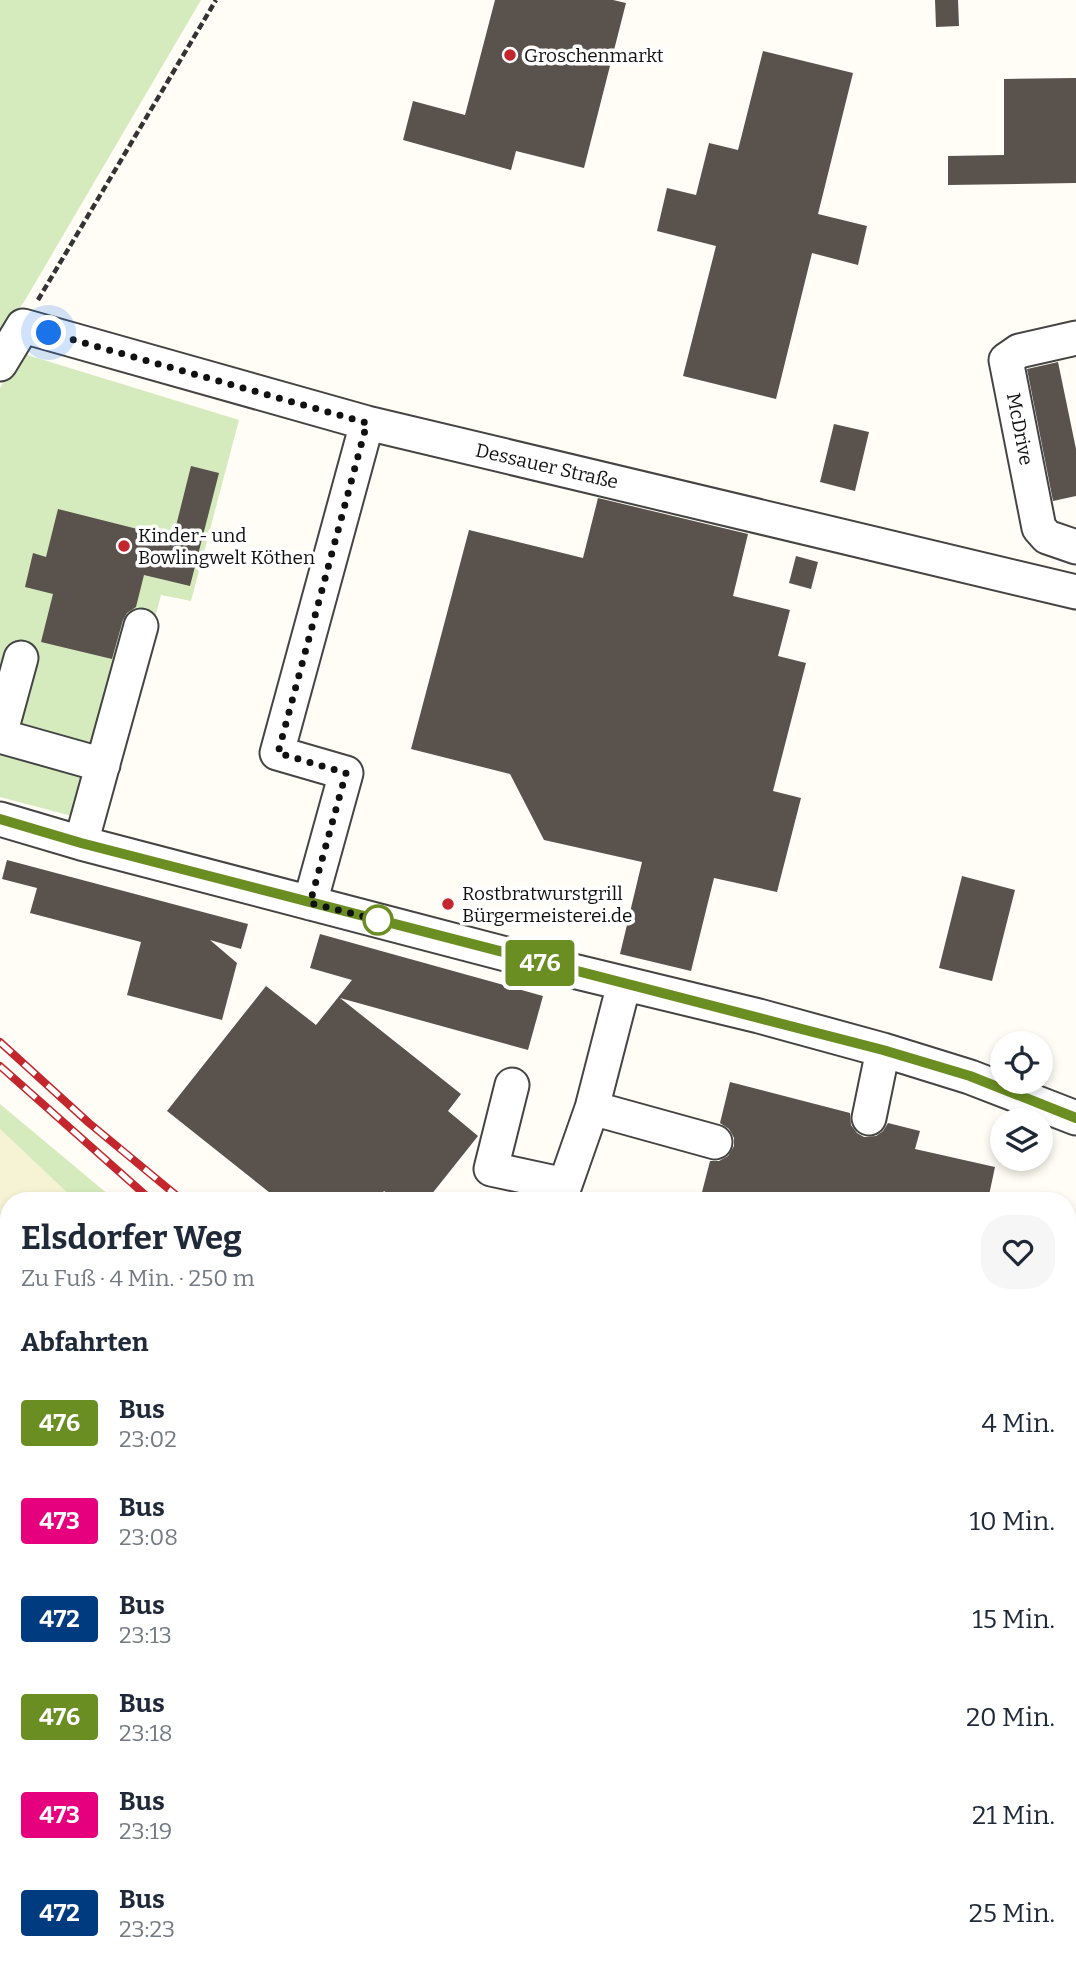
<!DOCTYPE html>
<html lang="de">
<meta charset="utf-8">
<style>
:root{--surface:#fff;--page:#f6f6f7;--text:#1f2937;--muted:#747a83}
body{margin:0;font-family:Bitter,serif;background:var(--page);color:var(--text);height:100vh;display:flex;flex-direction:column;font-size:26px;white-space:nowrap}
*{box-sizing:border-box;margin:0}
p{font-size:23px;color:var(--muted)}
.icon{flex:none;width:38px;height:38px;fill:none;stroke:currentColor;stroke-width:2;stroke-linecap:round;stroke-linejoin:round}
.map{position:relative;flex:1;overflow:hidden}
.drawer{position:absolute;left:0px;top:1192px;width:1076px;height:786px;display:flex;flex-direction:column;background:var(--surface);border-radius:28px 28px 0 0;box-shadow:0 4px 10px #0003}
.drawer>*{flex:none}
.badge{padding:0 14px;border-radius:5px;font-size:24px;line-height:46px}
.fabs{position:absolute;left:990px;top:1031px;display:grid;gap:14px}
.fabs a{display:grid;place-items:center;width:63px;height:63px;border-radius:50%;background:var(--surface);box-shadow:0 4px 10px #0003;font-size:35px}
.you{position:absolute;width:35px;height:35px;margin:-18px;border:5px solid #fff;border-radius:50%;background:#1a73e8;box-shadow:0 0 0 10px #1a73e833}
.map>.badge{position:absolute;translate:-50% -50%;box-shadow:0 0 0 4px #fff}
h2{padding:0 21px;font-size:26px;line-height:63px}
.round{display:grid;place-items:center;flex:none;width:74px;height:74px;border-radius:28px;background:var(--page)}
.headline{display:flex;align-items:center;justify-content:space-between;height:119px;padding:0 21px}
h1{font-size:33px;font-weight:700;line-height:52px}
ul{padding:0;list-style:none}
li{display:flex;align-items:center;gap:21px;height:98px;padding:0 21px}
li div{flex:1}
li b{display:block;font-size:26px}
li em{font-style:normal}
li .badge{min-width:77px;font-weight:700;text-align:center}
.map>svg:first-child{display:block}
.farmland{fill:#f6f3d4}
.green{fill:#d5ebbd}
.forest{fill:#b9dc9c}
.building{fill:#5a524d}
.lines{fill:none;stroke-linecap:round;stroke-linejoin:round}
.minor-casing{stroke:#444;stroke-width:37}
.path{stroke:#333;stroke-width:4.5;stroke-dasharray:7 3.5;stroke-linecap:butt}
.minor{stroke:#fff;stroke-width:33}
.rail-casing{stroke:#c4262e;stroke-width:8}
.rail{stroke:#fff;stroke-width:5;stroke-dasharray:16;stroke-linecap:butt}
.line-casing{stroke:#fff;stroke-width:16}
.line{stroke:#6b8e23;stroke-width:10}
.walk{stroke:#111;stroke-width:7;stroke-dasharray:0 12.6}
.poi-dot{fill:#c4262e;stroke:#fff;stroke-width:2.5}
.stop-dot{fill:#fff;stroke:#6b8e23;stroke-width:3.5}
.labels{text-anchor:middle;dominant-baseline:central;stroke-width:7;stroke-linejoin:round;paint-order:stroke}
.poi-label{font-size:19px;fill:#111;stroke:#fff;text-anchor:start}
.street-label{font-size:19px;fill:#111;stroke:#fff}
</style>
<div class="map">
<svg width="1076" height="1976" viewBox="0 0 1076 1976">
<rect width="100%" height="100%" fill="#fffdf5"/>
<path class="farmland" d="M0 1129 75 1200H9V1556L0 1553Z"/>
<path class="green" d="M0 0H201L24 302 0 332Z
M21 353 239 420 191 601 161 595 102 824 0 797V388Z
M0 1104 115 1200H75L0 1129Z
M0 1558 9 1560V1969H704L713 1976H0Z"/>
<path class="forest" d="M1068 1677 1076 1678V1872L1068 1865Z
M1068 1935 1076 1941V1976H713L704 1969H1068Z"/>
<path class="building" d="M495 0H613L626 3 584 168 516 151 511 170 403 140 413 101 465 115Z
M935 0H958L959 26 936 27Z
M763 51 853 73 818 214 867 226 858 265 812 253 776 399 683 376 716 246 657 231 667 188 696 195 709 143 738 150Z
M1076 78V183L948 185V156L1004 155V79Z
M1058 362 1076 449V496L1053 501 1027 369Z
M834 424 869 432 855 491 820 482Z
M191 466 219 473 190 586 144 575 136 607 127 613 123 620 112 659 41 642 53 594 25 587 33 553 46 557 58 509 173 538Z
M598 498 748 534 733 596 790 610 778 656 806 663 773 791 801 798 777 892 714 878 691 971 620 954 642 862 544 840 510 774 411 749 469 530 583 558Z
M796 556 818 562 811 589 789 583Z
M7 860 248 924 241 949 210 940 237 963 222 1020 127 995 141 942 30 913 37 888 2 879Z
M962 876 1015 890 992 981 939 968Z
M320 934 543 996 528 1050 340 998 461 1094 448 1111 478 1136 427 1200H396L384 1191 376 1200H279L167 1111 266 986 316 1025 352 980 310 968Z
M730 1082 850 1113 851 1125 857 1133 864 1137 876 1136 883 1131 888 1123 920 1131 915 1149 995 1167 988 1200H700L710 1161H719L728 1156 734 1146V1138L729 1129 720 1123Z"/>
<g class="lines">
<defs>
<path id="minor" d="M1076 338 1019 351 1006 360 1039 528 1047 537 1076 547
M0 364 23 326 367 423 1076 592
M0 735 21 658
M0 736 103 765
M0 819 81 843 544 964 759 1016 883 1050 970 1077 1076 1118
M81 843 141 626
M310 903 346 773 277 753 367 423
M512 1085 491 1169 565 1185 592 1108 624 984
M592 1108 715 1142
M869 1118 883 1050"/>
</defs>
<use href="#minor" class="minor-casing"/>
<path class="path" d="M38 300 216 0"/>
<use href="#minor" class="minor"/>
<defs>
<path id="rail" d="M0 1042 89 1123 182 1200
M0 1066 151 1200
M1068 1895 1076 1901
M1068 1921 1076 1928"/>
</defs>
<use href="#rail" class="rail-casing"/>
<use href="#rail" class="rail"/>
</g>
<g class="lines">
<defs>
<path id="line" d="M0 819 81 843 883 1050 970 1076 1076 1118"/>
</defs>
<use href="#line" class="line-casing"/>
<use href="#line" class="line"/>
<path class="walk" d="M49 333 367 423 278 753 346 773 310 903 378 920"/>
</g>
<g class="poi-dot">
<circle cx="510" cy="55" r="7"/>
<circle cx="124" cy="546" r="7"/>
<circle cx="448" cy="904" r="7"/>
</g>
<circle class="stop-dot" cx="378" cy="920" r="14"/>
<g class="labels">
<g class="poi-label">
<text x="524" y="55">Groschenmarkt</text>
<text x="138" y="535">Kinder- und<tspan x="138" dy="22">Bowlingwelt Köthen</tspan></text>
<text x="462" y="893">Rostbratwurstgrill<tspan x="462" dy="22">Bürgermeisterei.de</tspan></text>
</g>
<g class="street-label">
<text transform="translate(1020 429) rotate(79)">McDrive</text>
<text transform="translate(547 466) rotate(13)">Dessauer Straße</text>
</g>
</g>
</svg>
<div class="fabs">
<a><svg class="icon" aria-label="locate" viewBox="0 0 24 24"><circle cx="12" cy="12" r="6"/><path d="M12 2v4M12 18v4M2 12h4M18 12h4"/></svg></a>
<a><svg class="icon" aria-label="layers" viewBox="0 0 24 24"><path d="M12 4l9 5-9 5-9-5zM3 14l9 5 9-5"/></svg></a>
</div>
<div class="you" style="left:49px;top:333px"></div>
<b class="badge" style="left:540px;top:963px;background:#6b8e23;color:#fff">476</b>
<section class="drawer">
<div class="headline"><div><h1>Elsdorfer Weg</h1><p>Zu Fuß · 4 Min. · 250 m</p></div><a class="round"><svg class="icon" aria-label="heart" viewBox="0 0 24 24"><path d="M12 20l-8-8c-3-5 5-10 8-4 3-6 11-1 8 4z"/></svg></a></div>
<h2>Abfahrten</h2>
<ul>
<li><span class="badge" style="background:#6b8e23;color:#fff">476</span><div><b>Bus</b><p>23:02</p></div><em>4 Min.</em></li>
<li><span class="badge" style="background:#e6007e;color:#fff">473</span><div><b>Bus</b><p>23:08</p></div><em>10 Min.</em></li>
<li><span class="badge" style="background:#003b80;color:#fff">472</span><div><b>Bus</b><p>23:13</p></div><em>15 Min.</em></li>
<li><span class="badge" style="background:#6b8e23;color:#fff">476</span><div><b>Bus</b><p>23:18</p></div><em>20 Min.</em></li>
<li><span class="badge" style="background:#e6007e;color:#fff">473</span><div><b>Bus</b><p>23:19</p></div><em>21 Min.</em></li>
<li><span class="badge" style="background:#003b80;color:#fff">472</span><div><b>Bus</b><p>23:23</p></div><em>25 Min.</em></li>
</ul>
</section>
</div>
